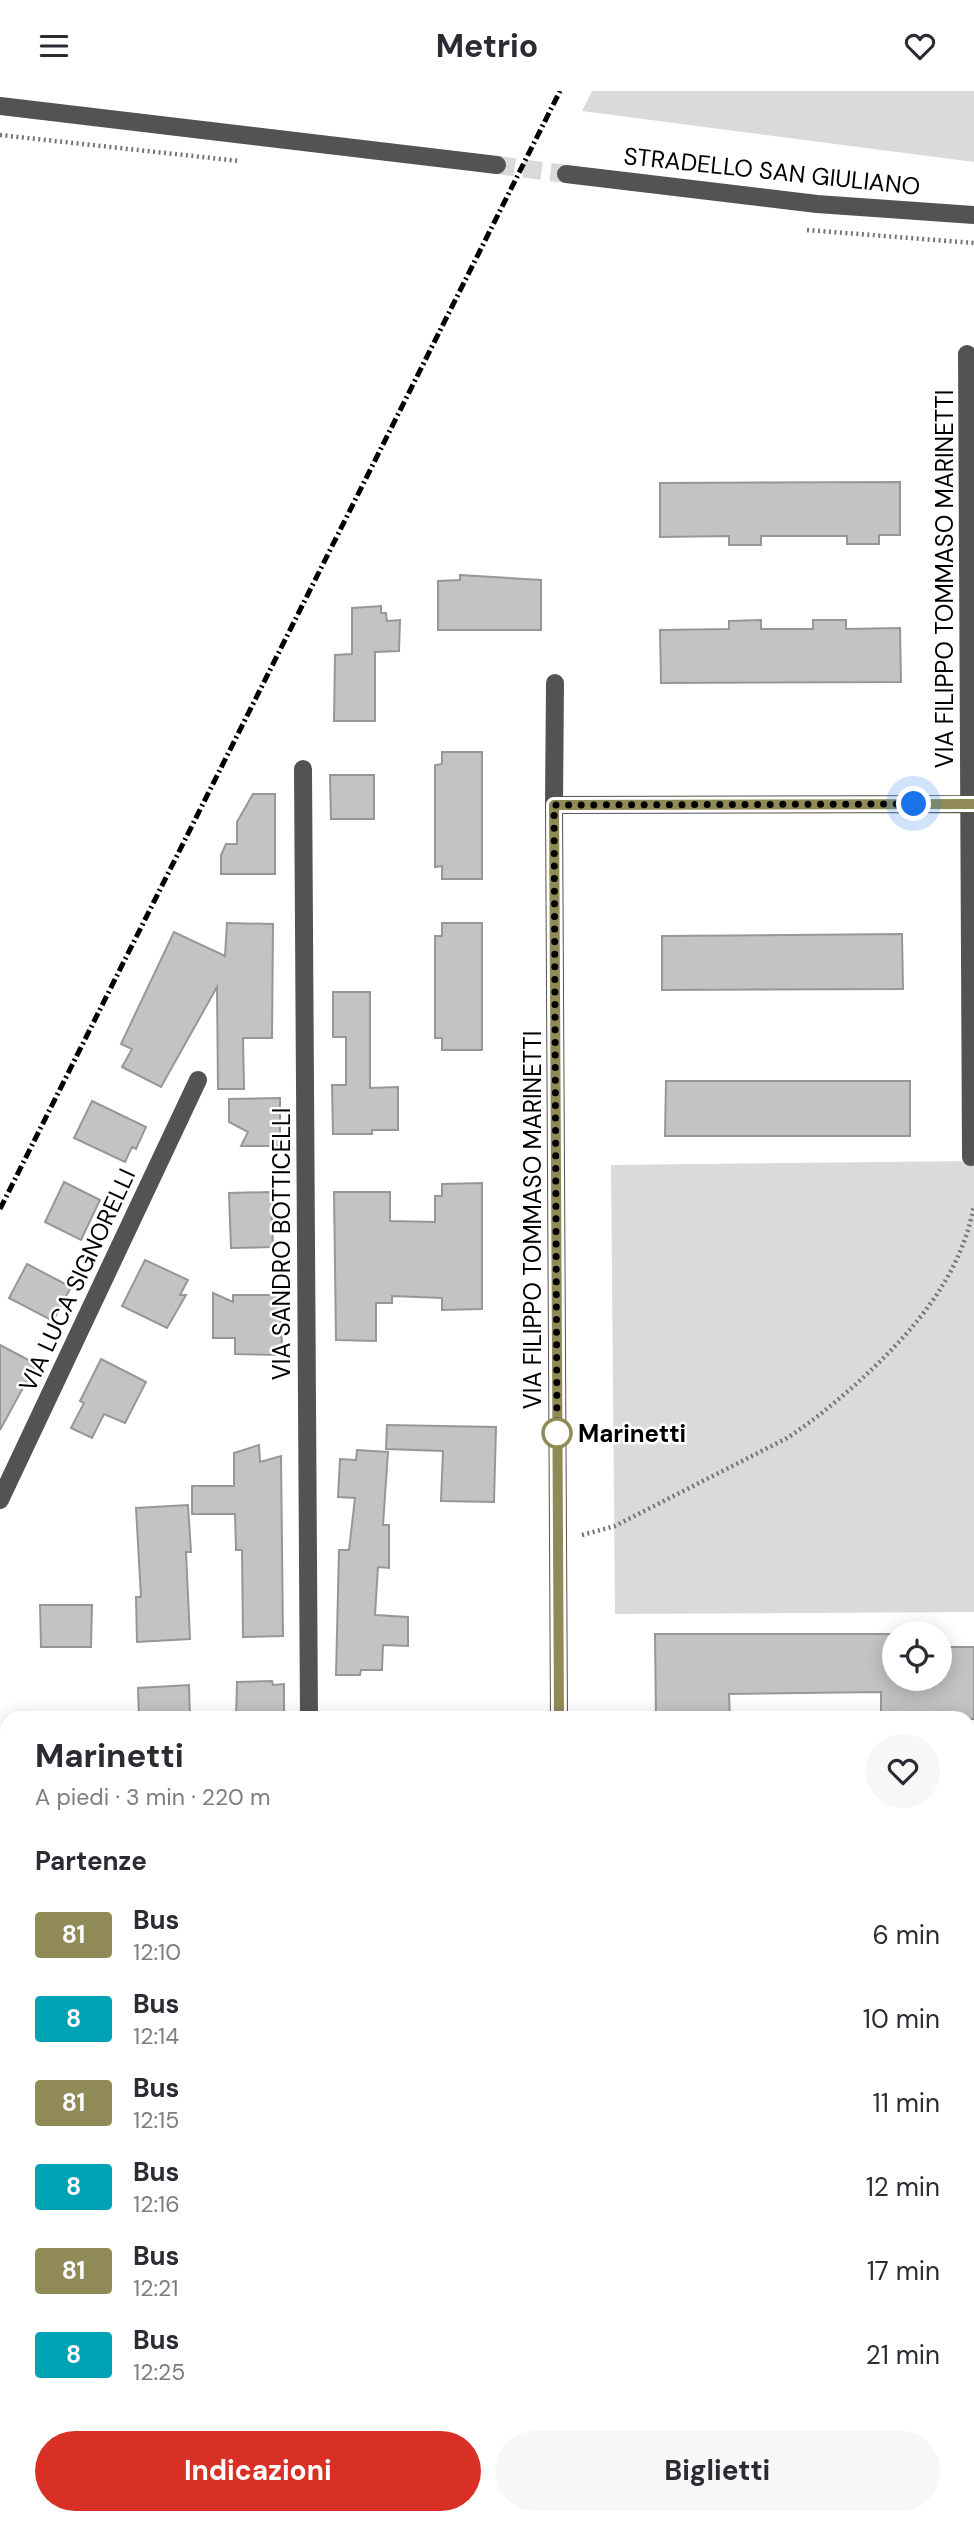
<!DOCTYPE html>
<html lang="it">
<meta charset="utf-8">
<style>
:root{--surface:#fff;--page:#f7f7f7;--text:#2b2b33;--muted:#7c7c81;--accent:#d93025}
body{margin:0;font-family:"DM Sans",sans-serif;background:var(--page);color:var(--text);height:100vh;display:flex;flex-direction:column;font-size:26px;white-space:nowrap}
*{box-sizing:border-box;margin:0}
p{font-size:23px;color:var(--muted)}
.icon{flex:none;width:38px;height:38px;fill:none;stroke:currentColor;stroke-width:2;stroke-linecap:round;stroke-linejoin:round}
.map{position:relative;flex:1;overflow:hidden}
.drawer{position:absolute;left:0px;top:1620px;width:975px;height:814px;display:flex;flex-direction:column;background:var(--surface);border-radius:21px 21px 0 0;box-shadow:0 4px 18px #0003}
.drawer>*{flex:none}
.badge{padding:0 14px;border-radius:5px;font-size:24px;line-height:46px}
.fabs{position:absolute;left:882px;top:1530px;display:grid;gap:14px}
.fabs a{display:grid;place-items:center;width:70px;height:70px;border-radius:50%;background:var(--surface);box-shadow:0 4px 18px #0003;font-size:35px}
.you{position:absolute;width:35px;height:35px;margin:-18px;border:5px solid #fff;border-radius:50%;background:#1a73e8;box-shadow:0 0 0 10px #1a73e833}
.map>.badge{position:absolute;translate:-50% -50%;box-shadow:0 0 0 4px #fff}
h2{padding:0 35px;font-size:26px;line-height:63px}
.round{display:grid;place-items:center;flex:none;width:74px;height:74px;border-radius:37px;background:var(--page)}
.summary{display:flex;align-items:center;justify-content:space-between;height:119px;padding:0 35px}
h1{font-size:33px;font-weight:700;line-height:52px}
.button{display:flex;gap:14px;margin-top:auto;padding:14px 35px}
.button a{flex:1;height:80px;border-radius:42px;background:var(--accent);color:#fff;font-size:28px;font-weight:700;line-height:80px;text-align:center}
.button a+a{background:var(--page);color:var(--text)}
ul{padding:0;list-style:none}
li{display:flex;align-items:center;gap:21px;height:84px;padding:0 35px}
li div{flex:1}
li b{display:block;font-size:26px}
li em{font-style:normal}
li .badge{min-width:77px;font-weight:700;text-align:center}
header{display:flex;justify-content:space-between;align-items:center;height:91px;padding:0 35px;background:var(--surface);font-size:32px;font-weight:700}
.map>svg:first-child{display:block}
.green{fill:#dadada}
.building{fill:#c3c3c3;stroke:#979797;stroke-width:2}
.lines{fill:none;stroke-linecap:round;stroke-linejoin:round}
.minor-tunnel{stroke:#d9d9d9;stroke-width:18;stroke-dasharray:18 9;stroke-linecap:butt}
.path{stroke:#757575;stroke-width:4.5;stroke-dasharray:2 3.5;stroke-linecap:butt}
.minor{stroke:#535353;stroke-width:18}
.rail{stroke:#000;stroke-width:5;stroke-dasharray:10 3.5 2 3.5;stroke-linecap:butt}
.line-casing{stroke:#fff;stroke-width:16}
.line{stroke:#908b56;stroke-width:10}
.walk{stroke:#000;stroke-width:7;stroke-dasharray:0 12.6}
.stop-dot{fill:#fff;stroke:#908b56;stroke-width:3.5}
.labels{text-anchor:middle;dominant-baseline:central;stroke-width:5;stroke-linejoin:round;paint-order:stroke}
.street-label{font-size:24px;fill:#000;stroke:#fff}
.stop-label{font-size:24px;font-weight:bold;fill:#000;stroke:#fff;text-anchor:start}
</style>
<header><svg class="icon" aria-label="menu" viewBox="0 0 24 24"><path d="M4 6h16M4 12h16M4 18h16"/></svg>Metrio<svg class="icon" aria-label="heart" viewBox="0 0 24 24"><path d="M12 20l-8-8c-3-5 5-10 8-4 3-6 11-1 8 4z"/></svg></header>
<div class="map">
<svg width="974" height="2433" viewBox="0 0 974 2433">
<rect width="100%" height="100%" fill="#fff"/>
<path class="green" d="M592 0H974V71L582 20Z
M974 1070V1521L615 1523 611 1074Z
M299 2427H484V2433H276Z"/>
<path class="building" d="M900 391V444H879V453H847V445H761V454H729V445L660 446V392Z
M460 484 541 489V539H438V490L460 489Z
M381 515V522H386L387 530 400 529 399 560 375 561V630H334L335 564 352 563V517Z
M761 529V538H813V529H846V538L900 537 901 591 661 592 660 539 729 538V530Z
M442 661H482V788H442V775L435 776V674L442 673Z
M330 684H374V728H331Z
M253 703H275V783H221V764L226 753H237V731Z
M227 832 273 833 272 947H243L244 998H218L217 896 161 996 122 976 132 958 121 953 174 841 225 865Z
M442 832H482V959H442V947H435V845H442Z
M902 843 903 898 662 899V845Z
M333 901H370V997L398 996V1039H372V1043H333L332 994H346V946H333Z
M666 990H910V1045H665Z
M280 1007V1055H241L248 1041 229 1031V1008Z
M92 1010 146 1036 136 1058 132 1056 125 1071 74 1047Z
M64 1091 100 1109 81 1149 45 1131Z
M482 1092V1218L442 1219V1207L392 1205V1212H376V1250L336 1249 334 1101H390V1130L435 1131V1105H442V1093Z
M271 1101 273 1156 231 1157 229 1102Z
M145 1169 188 1189 180 1204H186L167 1237 122 1215Z
M27 1173 71 1196 53 1230 9 1207Z
M213 1202 233 1211V1204H281L282 1264 235 1263V1247H213Z
M0 1254 36 1273 0 1339Z
M101 1268 146 1291 125 1332 104 1323 92 1347 71 1337 84 1312 80 1310Z
M387 1334 496 1336 494 1411 441 1410 443 1360 386 1358Z
M259 1354 260 1371 281 1365 283 1545 243 1546 242 1459H236L235 1423H192V1395H234V1362Z
M357 1359 388 1361 383 1434H389V1477L378 1476 375 1524 408 1526V1555L383 1554 382 1579H361L360 1584H336L339 1459H349L355 1407 338 1406 340 1368 356 1369Z
M188 1414 191 1461H186L190 1548 137 1551 136 1506H141L136 1417Z
M40 1514H92L91 1556H41Z
M655 1543H894V1587H940V1556H974V1628H881V1601L729 1603 730 1628H656Z
M272 1590 273 1594 284 1593V1628H236L237 1591Z
M189 1594 190 1628H139L138 1597Z"/>
<g class="lines">
<path class="minor-tunnel" d="M497 74 566 83"/>
<path class="path" d="M0 44 239 70
M807 139 974 152
M582 1444 615 1435 787 1347C812 1331 833 1313 855 1294 909 1245 961 1188 974 1114
M968 2388H974
M242 2433 265 2427
M490 2433V2427"/>
<path class="minor" d="M0 15 497 74
M566 83 817 113 974 124
M967 263 971 1066
M303 678 309 1628
M554 714 555 592
M0 1409 198 989
M559 1628 554 714 974 713
M0 1875H7
M968 1922 974 1921
M0 2122 2 2214
M968 2303 974 2302
M150 2433 174 2427
M794 2433V2427"/>
<path class="rail" d="M0 1118 560 0"/>
</g>
<g class="lines">
<defs>
<path id="line" d="M559 1628 554 714 974 713"/>
</defs>
<use href="#line" class="line-casing"/>
<use href="#line" class="line"/>
<path class="walk" d="M557 1342 554 714 914 713"/>
</g>
<circle class="stop-dot" cx="557" cy="1342" r="14"/>
<g class="labels">
<g class="street-label">
<text transform="translate(772 80) rotate(6)">STRADELLO SAN GIULIANO</text>
<text transform="translate(944 488) rotate(-90)">VIA FILIPPO TOMMASO MARINETTI</text>
<text transform="translate(532 1129) rotate(-90)">VIA FILIPPO TOMMASO MARINETTI</text>
<text transform="translate(281 1153) rotate(-90)">VIA SANDRO BOTTICELLI</text>
<text transform="translate(77 1189) rotate(-65)">VIA LUCA SIGNORELLI</text>
</g>
<g class="stop-label">
<text x="578" y="1342">Marinetti</text>
</g>
</g>
</svg>
<div class="fabs">
<a><svg class="icon" aria-label="locate" viewBox="0 0 24 24"><circle cx="12" cy="12" r="6"/><path d="M12 2v4M12 18v4M2 12h4M18 12h4"/></svg></a>
</div>
<div class="you" style="left:914px;top:713px"></div>
<section class="drawer">
<div class="summary"><div><h1>Marinetti</h1><p>A piedi · 3 min · 220 m</p></div><a class="round"><svg class="icon" aria-label="heart" viewBox="0 0 24 24"><path d="M12 20l-8-8c-3-5 5-10 8-4 3-6 11-1 8 4z"/></svg></a></div>
<h2>Partenze</h2>
<ul>
<li><span class="badge" style="background:#908b56;color:#fff">81</span><div><b>Bus</b><p>12:10</p></div><em>6 min</em></li>
<li><span class="badge" style="background:#00a3b4;color:#fff">8</span><div><b>Bus</b><p>12:14</p></div><em>10 min</em></li>
<li><span class="badge" style="background:#908b56;color:#fff">81</span><div><b>Bus</b><p>12:15</p></div><em>11 min</em></li>
<li><span class="badge" style="background:#00a3b4;color:#fff">8</span><div><b>Bus</b><p>12:16</p></div><em>12 min</em></li>
<li><span class="badge" style="background:#908b56;color:#fff">81</span><div><b>Bus</b><p>12:21</p></div><em>17 min</em></li>
<li><span class="badge" style="background:#00a3b4;color:#fff">8</span><div><b>Bus</b><p>12:25</p></div><em>21 min</em></li>
</ul>
<div class="button"><a>Indicazioni</a><a>Biglietti</a></div>
</section>
</div>
